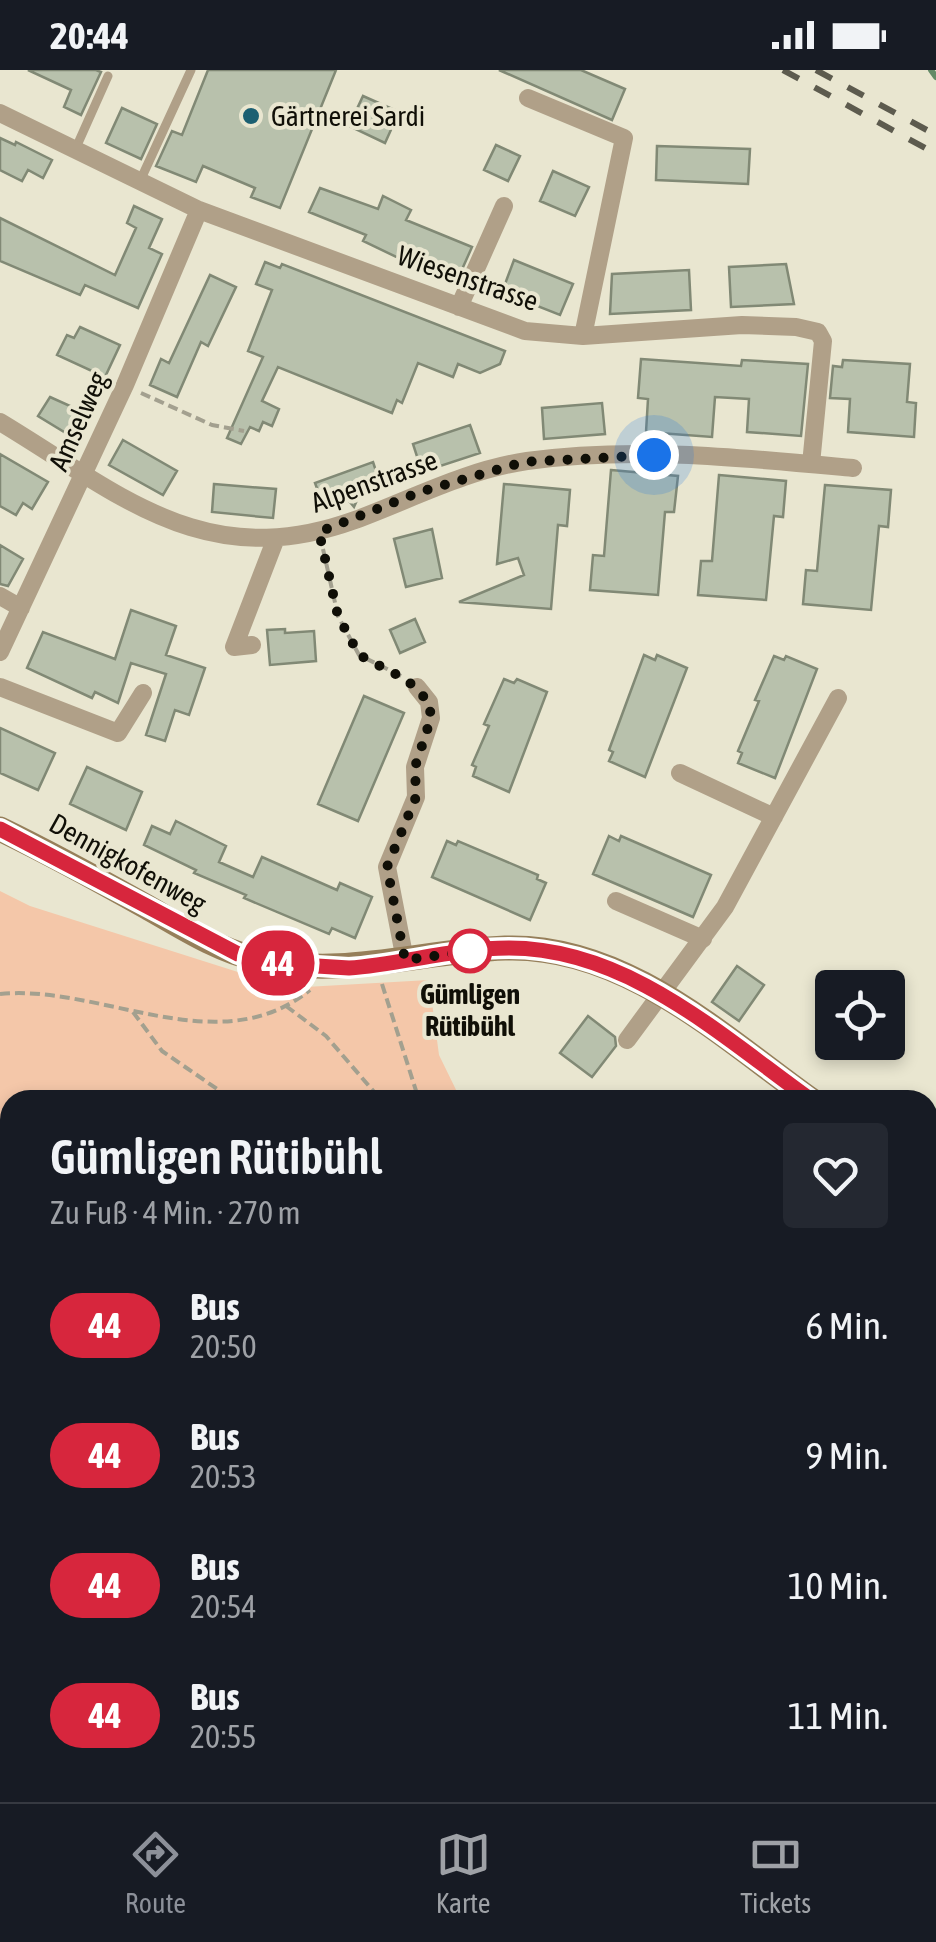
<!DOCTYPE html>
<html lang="de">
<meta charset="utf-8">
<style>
:root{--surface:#171b24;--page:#242831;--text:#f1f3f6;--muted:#9ea1a6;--line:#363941;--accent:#8c9099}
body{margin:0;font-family:"Asap Condensed",sans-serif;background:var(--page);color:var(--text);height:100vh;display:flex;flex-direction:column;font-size:38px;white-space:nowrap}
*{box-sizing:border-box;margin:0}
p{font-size:32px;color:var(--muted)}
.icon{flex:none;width:55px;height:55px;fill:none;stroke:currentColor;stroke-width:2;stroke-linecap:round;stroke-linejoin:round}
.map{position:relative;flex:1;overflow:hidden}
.side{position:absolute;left:0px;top:1020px;width:938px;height:712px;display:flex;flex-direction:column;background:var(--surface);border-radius:30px 30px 0 0;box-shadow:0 5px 15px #0003}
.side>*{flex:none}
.badge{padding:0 20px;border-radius:32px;font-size:35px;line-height:65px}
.controls{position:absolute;left:815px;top:900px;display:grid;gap:20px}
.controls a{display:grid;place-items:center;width:90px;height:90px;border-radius:10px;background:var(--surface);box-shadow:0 5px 15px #0003;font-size:50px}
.you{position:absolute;width:50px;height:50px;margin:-25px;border:8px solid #fff;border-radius:50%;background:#1a73e8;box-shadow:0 0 0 15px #1a73e833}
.map>.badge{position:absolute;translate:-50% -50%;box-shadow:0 0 0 5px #fff}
.round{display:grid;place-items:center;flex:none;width:105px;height:105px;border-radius:10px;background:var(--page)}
.overview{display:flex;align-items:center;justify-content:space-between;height:170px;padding:0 50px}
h1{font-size:48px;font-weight:600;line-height:75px}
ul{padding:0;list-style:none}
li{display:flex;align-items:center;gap:30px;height:130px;padding:0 50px}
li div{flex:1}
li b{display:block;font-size:38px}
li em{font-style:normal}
li .badge{min-width:110px;font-weight:700;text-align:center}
.status{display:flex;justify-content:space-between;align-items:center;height:70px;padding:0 50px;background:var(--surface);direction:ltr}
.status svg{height:28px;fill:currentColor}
.tabs{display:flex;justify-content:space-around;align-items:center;height:140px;border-top:2px solid var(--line);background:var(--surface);font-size:28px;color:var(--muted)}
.tabs a{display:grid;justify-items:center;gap:5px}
.tabs .selected{color:var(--accent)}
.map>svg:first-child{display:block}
.green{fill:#f4c7a9}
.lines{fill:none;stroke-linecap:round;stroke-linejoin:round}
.stream{stroke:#648a67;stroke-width:6}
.building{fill:#b8c1ac;stroke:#818975;stroke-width:2.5}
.path{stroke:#a3a08f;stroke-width:4;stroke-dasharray:10 5;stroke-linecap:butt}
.lane{stroke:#b0a088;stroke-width:9}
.street{stroke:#b0a088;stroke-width:18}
.secondary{stroke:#967f5a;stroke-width:25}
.rail{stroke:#5d5b4e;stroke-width:6;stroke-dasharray:18 18;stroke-linecap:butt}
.line-casing{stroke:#fff;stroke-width:22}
.line{stroke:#d7263d;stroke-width:15}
.walk{stroke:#100f07;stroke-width:10;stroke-dasharray:0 18}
.poi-dot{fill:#1c6072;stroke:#e9e6d0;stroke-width:4}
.stop-dot{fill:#fff;stroke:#d7263d;stroke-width:5}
.labels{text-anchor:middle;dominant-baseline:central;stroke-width:8;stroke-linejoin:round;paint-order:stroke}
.poi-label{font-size:28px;fill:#100f07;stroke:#e9e6d0;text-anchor:start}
.street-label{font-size:28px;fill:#100f07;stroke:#e9e6d0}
.stop-label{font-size:28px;font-weight:bold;fill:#100f07;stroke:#e9e6d0}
</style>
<div class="status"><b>20:44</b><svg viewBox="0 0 49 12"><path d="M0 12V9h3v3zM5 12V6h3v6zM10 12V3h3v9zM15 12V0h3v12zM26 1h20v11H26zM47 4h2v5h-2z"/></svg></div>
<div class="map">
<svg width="936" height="1732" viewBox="0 0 936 1732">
<rect width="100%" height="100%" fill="#e9e6d0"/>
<path class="green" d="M0 821 30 836 288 918 429 910 439 985 461 1030H10V1722H928V1495L936 1502V1732H0Z"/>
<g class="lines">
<path class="stream" d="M931 0 936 7"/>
</g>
<path class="building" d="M28 0H96L101 2 81 45 64 37 71 20Z
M208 0H336L280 138 251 127 255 118 203 96 196 112 156 96 172 61 182 65Z
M499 0H581L625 19 612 50Z
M363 26 399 42 385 73 349 56Z
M122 38 157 54 141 89 106 73Z
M0 68 15 75 16 72 52 90 43 108 28 100 22 111 0 100Z
M496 75 520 86 508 111 484 100Z
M657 76 750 79 748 114 656 110Z
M553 101 589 117 575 146 540 131Z
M320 118 378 139 383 126 411 140 406 150 472 177 455 215 363 171 366 165 309 142Z
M134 136 162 149 149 178 162 184 138 238 85 215 80 225 0 191V148L115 205 136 158 127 153Z
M514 190 573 214 560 245 502 222Z
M265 192 280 198 282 194 505 281 500 294 480 303 458 294 453 307 418 293 402 333 397 330 392 343 278 297 262 331 279 339 272 356 263 352 259 361 250 357 241 374 227 368 263 287 248 281 272 220 256 214Z
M786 194 794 234 731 237 729 197Z
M689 200 691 240 610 244 612 204Z
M210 205 236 217 208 276 201 272 177 327 150 315 161 289 169 293Z
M80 257 120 275 105 307 57 285 67 265 74 268Z
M641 289 741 296 742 290 808 294 801 366 747 362 749 329 715 327 712 367 646 362 648 329 638 328Z
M843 290 910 294 907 332 916 333 914 367 848 362 850 329 830 328 833 296 842 297Z
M50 327 88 344 74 368 38 346Z
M602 333 605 364 544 369 542 338Z
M470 355 480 383 422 402 413 374Z
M123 370 177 401 163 425 109 395Z
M0 384 48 412 32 439 23 433 16 445 0 436Z
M373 392 382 419 358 428 354 437 349 431 325 440 315 413Z
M611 400 678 406 674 442H665L658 525 590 520 593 485 604 486Z
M719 405 786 411 783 447 774 446 766 530 698 525 701 491H712Z
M214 414 276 419 273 448 212 442Z
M504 414 570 420 567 456 558 455 551 539 459 532 524 505 518 488 497 494Z
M825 415 891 420 888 457 879 456 871 540 803 534 806 500 817 501Z
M432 459 442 508 406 517 394 469Z
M0 475 23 489 8 516 0 514Z
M131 540 176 556 166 585 205 598 189 645 175 640 165 671 146 665 166 604 131 593 118 633 95 622 92 628 27 598 43 562 115 589Z
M415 549 425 572 400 583 390 560Z
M285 559V563L314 561 316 591 270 595 267 560Z
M644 585 655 590 657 585 687 598 645 707 609 691 613 682 609 680Z
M774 586 784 590 786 586 817 599 775 708 738 693 742 683 738 681 759 631 755 630Z
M504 609 514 613 517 609 547 622 509 722 473 706 476 697 472 695 489 656 484 654Z
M364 626 404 643 358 751 318 734Z
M0 658 55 683 38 720 0 703Z
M87 697 142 722 126 760 70 734Z
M176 751 226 776 219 792 253 807 262 787 337 820 340 813 372 827 355 868 332 858 329 864 244 828 246 825 194 803 196 800 144 775 152 756 170 764Z
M609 766 619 771 621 766 711 805 693 847 593 804Z
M447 771 456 775 458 771 538 805 537 809 546 813 530 850 432 807Z
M737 896 764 915 739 951 712 932Z
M588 946 615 967 616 976 592 1007 560 983Z"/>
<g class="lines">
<path class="path" d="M141 323 212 355 244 361
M323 479 338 546 359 585 401 606
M382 914 419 1030
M0 924C102 914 218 994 310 920
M286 936 326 966 381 1030
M133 942 162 981 233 1030
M928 1530 936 1537
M0 1676 10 1682
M119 1722 144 1730 218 1732
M595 1722 604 1732"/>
<path class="lane" d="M75 80 108 6
M140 111 191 0"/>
<path class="street" d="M528 28 624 68 583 266
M0 43 199 140 525 261 583 266 742 255 796 257 818 262 823 271 811 394
M459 237 504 136
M0 352C121 425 205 504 355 450 412 429 466 400 527 391 634 376 746 388 853 398
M0 526 21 538
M252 575 234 577 276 468
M0 582 125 315 199 140
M0 617 118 663 143 623
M680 703 774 747
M616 831 703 869
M405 890 387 797 416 727 415 697 431 648 429 632 417 617
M627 970 725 837 838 628"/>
<path class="secondary" d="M0 759C50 783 99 810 147 837 182 857 217 880 257 889 342 909 420 881 505 878 624 874 720 965 811 1030
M928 1112 936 1118"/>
<path class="rail" d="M783 0 936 84
M816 0 936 65"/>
</g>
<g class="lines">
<defs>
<path id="line" d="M0 759 238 884 285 894 349 898C402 894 455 878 509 878 627 878 720 965 811 1030"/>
</defs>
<use href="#line" class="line-casing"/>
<use href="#line" class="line"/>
<path class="walk" d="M470 881 405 890 387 797 416 727 415 697 431 648 429 632 407 610 359 585 338 546 319 462 420 422 524 392 654 385"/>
</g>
<circle class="poi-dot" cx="251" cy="46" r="10"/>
<circle class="stop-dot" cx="470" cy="881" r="20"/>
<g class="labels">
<g class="poi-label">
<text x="271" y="46">Gärtnerei Sardi</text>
</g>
<g class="street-label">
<text transform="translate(468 208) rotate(19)">Wiesenstrasse</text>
<text transform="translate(78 351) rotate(-66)">Amselweg</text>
<text transform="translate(374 411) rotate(-20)">Alpenstrasse</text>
<text transform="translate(128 793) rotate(29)">Dennigkofenweg</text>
</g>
<g class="stop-label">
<text x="470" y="924">Gümligen<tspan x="470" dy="32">Rütibühl</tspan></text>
</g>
</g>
</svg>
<div class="controls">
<a><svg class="icon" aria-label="locate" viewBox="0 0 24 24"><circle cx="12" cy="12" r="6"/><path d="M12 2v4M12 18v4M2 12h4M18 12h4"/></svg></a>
</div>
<div class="you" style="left:654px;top:385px"></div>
<b class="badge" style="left:278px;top:893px;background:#d7263d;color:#fff">44</b>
<section class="side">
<div class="overview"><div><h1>Gümligen Rütibühl</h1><p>Zu Fuß · 4 Min. · 270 m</p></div><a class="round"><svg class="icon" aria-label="heart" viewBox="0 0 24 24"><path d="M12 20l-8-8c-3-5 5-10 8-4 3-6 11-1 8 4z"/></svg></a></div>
<ul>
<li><span class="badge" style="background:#d7263d;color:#fff">44</span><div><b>Bus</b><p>20:50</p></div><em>6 Min.</em></li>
<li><span class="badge" style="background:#d7263d;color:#fff">44</span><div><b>Bus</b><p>20:53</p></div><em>9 Min.</em></li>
<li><span class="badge" style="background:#d7263d;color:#fff">44</span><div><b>Bus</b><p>20:54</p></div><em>10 Min.</em></li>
<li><span class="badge" style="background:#d7263d;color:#fff">44</span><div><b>Bus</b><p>20:55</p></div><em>11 Min.</em></li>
</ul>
</section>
</div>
<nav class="tabs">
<a class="selected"><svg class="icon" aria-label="directions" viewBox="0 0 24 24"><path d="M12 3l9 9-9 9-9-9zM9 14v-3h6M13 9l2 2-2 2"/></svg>Route</a>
<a><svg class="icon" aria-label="map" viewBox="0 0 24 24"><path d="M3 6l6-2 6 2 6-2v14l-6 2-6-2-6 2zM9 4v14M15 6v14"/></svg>Karte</a>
<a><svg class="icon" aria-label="tickets" viewBox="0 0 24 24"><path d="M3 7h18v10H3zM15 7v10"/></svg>Tickets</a>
</nav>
